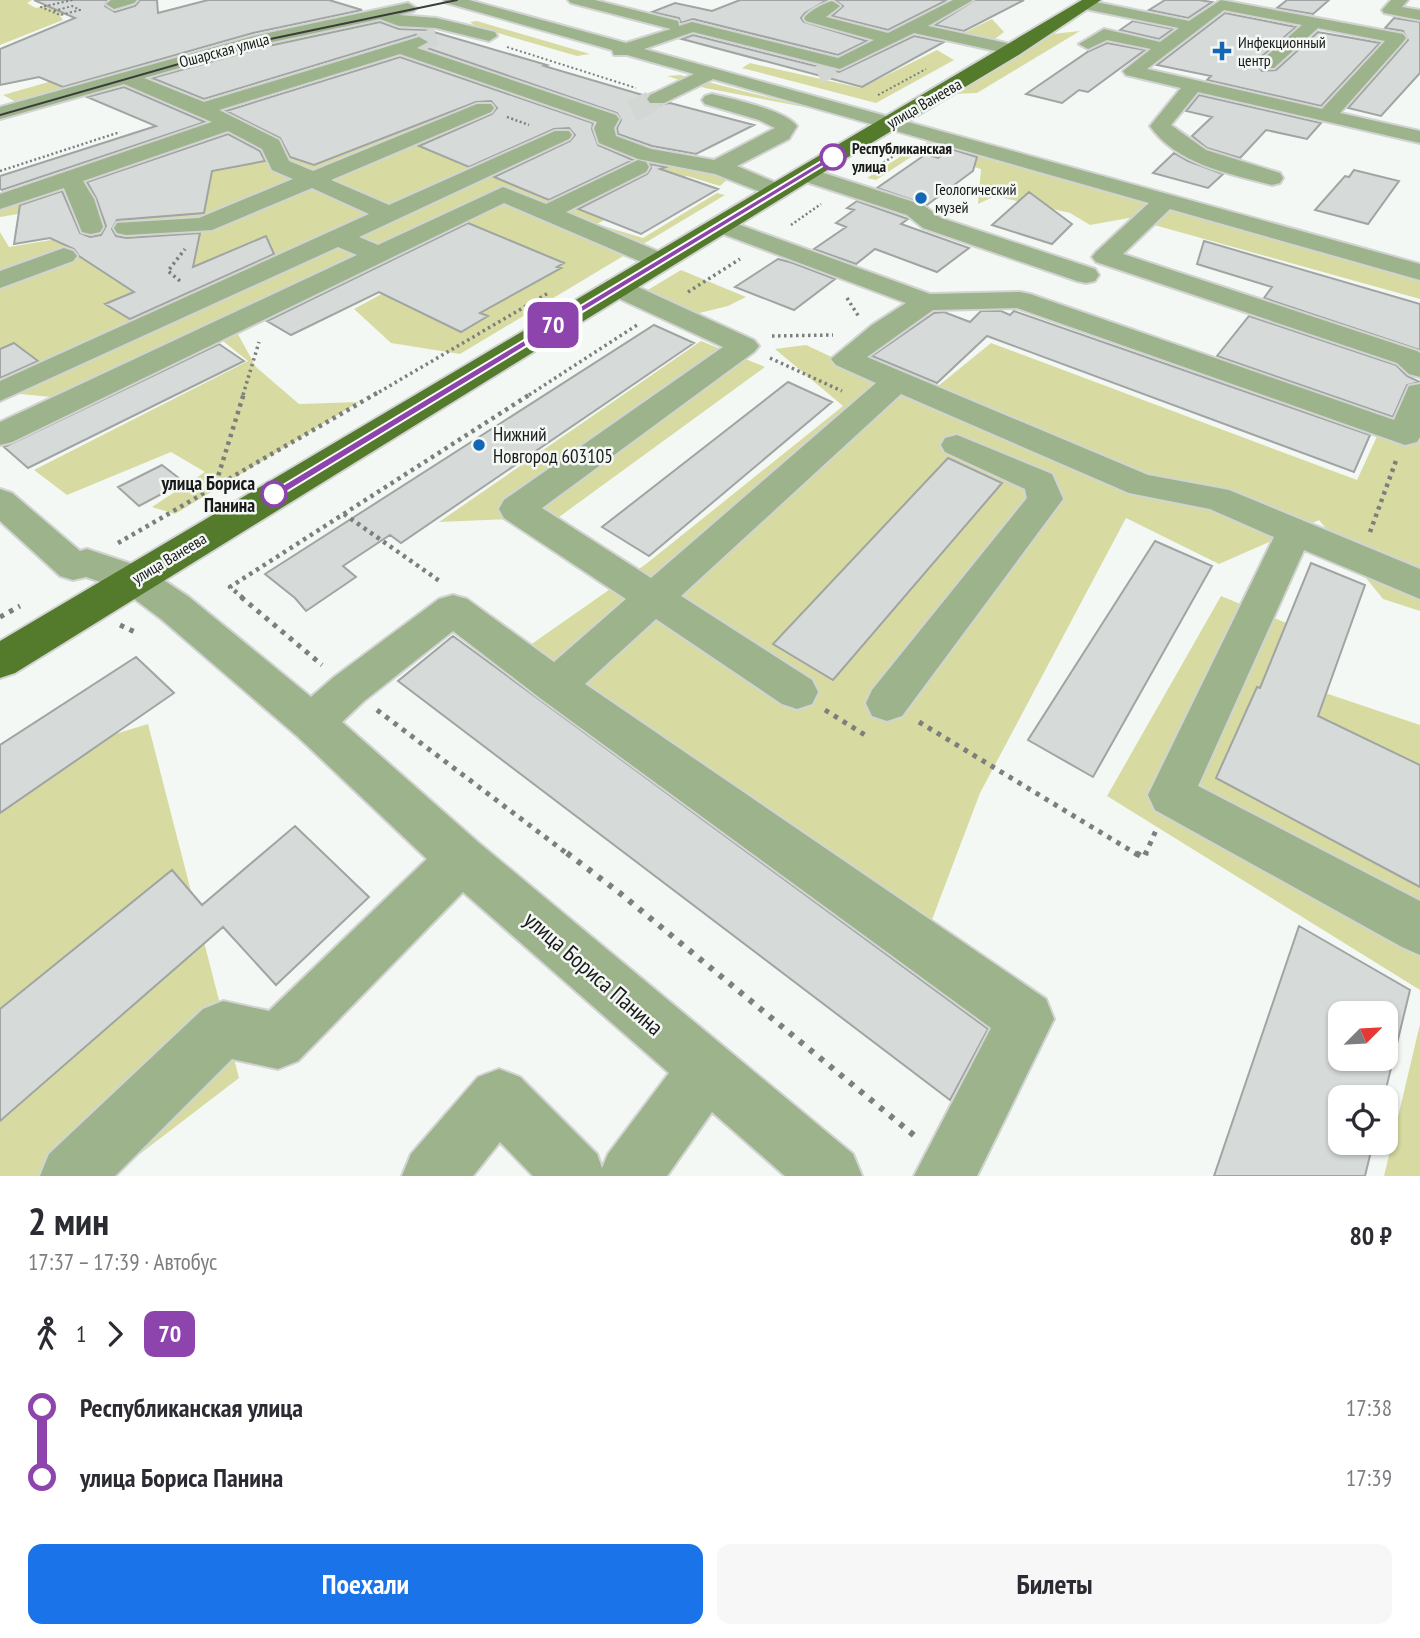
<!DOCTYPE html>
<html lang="ru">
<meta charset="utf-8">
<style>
:root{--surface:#fff;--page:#f7f7f7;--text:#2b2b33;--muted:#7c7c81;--accent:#1a73e8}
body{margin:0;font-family:"PT Sans Narrow",sans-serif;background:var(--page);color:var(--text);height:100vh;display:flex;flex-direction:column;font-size:26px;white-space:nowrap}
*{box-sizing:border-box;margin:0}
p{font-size:23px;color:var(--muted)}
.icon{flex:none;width:38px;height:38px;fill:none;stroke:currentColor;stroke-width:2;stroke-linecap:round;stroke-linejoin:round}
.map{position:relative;height:1176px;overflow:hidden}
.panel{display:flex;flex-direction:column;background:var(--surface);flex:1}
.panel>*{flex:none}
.badge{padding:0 14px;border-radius:10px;font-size:24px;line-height:46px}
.needle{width:46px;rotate:66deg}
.controls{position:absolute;left:1328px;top:1001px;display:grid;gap:14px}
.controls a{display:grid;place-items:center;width:70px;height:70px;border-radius:14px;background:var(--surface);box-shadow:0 2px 5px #0004;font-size:35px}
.map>.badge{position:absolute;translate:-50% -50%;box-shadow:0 0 0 4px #fff}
.legs{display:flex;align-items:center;gap:10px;height:77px;padding:0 28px;font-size:23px}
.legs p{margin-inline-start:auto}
.headline{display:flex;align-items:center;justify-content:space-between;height:119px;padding:0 28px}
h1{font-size:38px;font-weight:600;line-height:52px}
.button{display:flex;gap:14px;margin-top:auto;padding:14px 28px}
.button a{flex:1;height:80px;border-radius:14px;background:var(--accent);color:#fff;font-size:28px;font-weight:600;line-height:80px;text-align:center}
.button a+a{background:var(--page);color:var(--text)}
ul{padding:0 28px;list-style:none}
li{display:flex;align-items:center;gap:24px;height:70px;font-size:26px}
li i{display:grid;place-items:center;width:10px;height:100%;margin:0 9px;background:currentColor}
li i::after{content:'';width:18px;height:18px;margin:-9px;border:5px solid;border-radius:50%;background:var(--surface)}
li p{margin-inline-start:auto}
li:first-child i{background:linear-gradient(#0000 50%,currentColor 0)}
li:last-child i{background:linear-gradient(currentColor 50%,#0000 0)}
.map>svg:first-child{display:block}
.green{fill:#d7dba2}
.building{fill:#d6dbd9;stroke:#a0a4a3;stroke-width:2;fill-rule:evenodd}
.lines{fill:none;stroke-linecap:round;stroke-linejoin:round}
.minor-tunnel-far1{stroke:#d3d7d4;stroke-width:18;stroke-dasharray:18 9;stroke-linecap:butt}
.minor-tunnel{stroke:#d3d7d4;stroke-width:22;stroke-dasharray:22 11;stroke-linecap:butt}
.minor-casing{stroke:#d1d4d2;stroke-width:4}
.major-casing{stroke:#d1d4d2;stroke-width:4}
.path-far5{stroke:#7d7f7d;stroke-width:2;stroke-dasharray:2 2.5;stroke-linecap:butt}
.path-far4{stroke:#7d7f7d;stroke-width:2.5;stroke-dasharray:2 2.5;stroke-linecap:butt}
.path-far3{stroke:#7d7f7d;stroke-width:3.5;stroke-dasharray:2.5 3.5;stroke-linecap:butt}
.path-far2{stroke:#7d7f7d;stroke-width:4.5;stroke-dasharray:3.5 4.5;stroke-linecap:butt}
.path-far1{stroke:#7d7f7d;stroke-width:5;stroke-dasharray:4.5 6;stroke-linecap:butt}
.path{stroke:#7d7f7d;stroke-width:6;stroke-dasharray:5 8;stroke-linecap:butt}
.minor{fill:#9db38b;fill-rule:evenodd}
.major{fill:#547a2c;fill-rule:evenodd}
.tram{stroke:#3b3c3b;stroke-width:2}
.line-1{fill:#8e44ad;stroke:#fff;stroke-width:2}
.poi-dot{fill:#1467b5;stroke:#f4f8f5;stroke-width:2.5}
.stop-1-dot{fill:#fff;stroke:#8e44ad;stroke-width:3.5}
.labels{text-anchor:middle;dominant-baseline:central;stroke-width:5;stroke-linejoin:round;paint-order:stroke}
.far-poi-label{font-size:16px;fill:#181918;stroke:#f4f8f5;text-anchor:start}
.far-street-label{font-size:16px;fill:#181918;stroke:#f4f8f5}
.far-stop-label{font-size:16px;font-weight:bold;fill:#181918;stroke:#f4f8f5;text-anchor:start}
.poi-label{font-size:19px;fill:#181918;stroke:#f4f8f5;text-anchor:start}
.stop-label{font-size:19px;font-weight:bold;fill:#181918;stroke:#f4f8f5;text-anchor:end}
.near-street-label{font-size:23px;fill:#181918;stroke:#f4f8f5}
</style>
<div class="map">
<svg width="1420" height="1176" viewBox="0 0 1420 1176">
<rect width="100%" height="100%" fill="#f4f8f5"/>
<path class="green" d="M0 0H32L27 3 36 8 68 0 101 5 60 16 63 20 0 45Z
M992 19 1004 32 991 42 957 36Z
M384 20 402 25 164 81 144 80 149 74 304 33Z
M477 21 590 54 577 56 477 27 470 22Z
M1080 31 977 93 951 94 1052 34Z
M178 45 194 52 16 102 3 95Z
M413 45 615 112H597L411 50Z
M937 50 954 60 876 103 742 68 750 63 861 88Z
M680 75 815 109 705 88 667 76Z
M443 77 638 159 731 176 720 186 687 176 597 224 643 238 717 193 725 195 460 354 391 343 354 309 398 285 352 262 229 318 256 367 299 404 359 402 175 514 152 507 205 472 171 452 67 495 34 470 248 361 209 330 61 398 0 392V232L9 247 63 238 65 206 0 217V208L156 146H207L234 132 284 147 301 115Z
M928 142 1420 281V299L1129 218 1090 225 1070 213 995 196 978 204 981 169 920 151 876 180 867 178 912 149Z
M681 270 746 297 728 306 687 316 646 291Z
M701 341 765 367 559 517 439 522Z
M991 343 1357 480 1405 375 1420 381V611L1383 599 1319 520 1219 564 1126 518 980 793 922 946 513 657 646 564 843 406 775 349 806 345 922 399Z
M1221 596 1289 624 1278 677 1420 725V990L1107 796Z
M148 724 239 1078 111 1176H0V769Z
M1420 1024V1176H1384Z"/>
<path class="building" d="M34 0H107L105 6 115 12 135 6 140 0H157L158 13 208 0H329L362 10 253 33 63 87 39 77 0 85V49L75 18Z
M740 0H827L805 13 801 18 804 22 867 41 838 55 693 19 681 23 679 18 652 12 675 3 712 11Z
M835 0H947L888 30 832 16 843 6Z
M975 0H1024L964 31 935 25Z
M1165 0H1199L1212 2 1188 18 1149 10Z
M1287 0H1329L1313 14 1277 8Z
M1225 13 1296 27 1260 58 1256 64 1262 71 1276 70 1318 32 1380 43 1321 106 1207 80 1211 76 1157 65Z
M1394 18 1420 22V73L1381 116 1348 108 1408 40 1403 31 1385 28Z
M1133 21 1173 29 1159 39 1120 30Z
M380 22 399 29 427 30 547 65 544 66 646 96 645 101 650 106 670 103 754 125 696 154 652 146 618 134 617 128 621 120 617 113 424 47 430 41 418 34 204 99 152 78 264 47Z
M693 35 839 72 914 36 944 42 862 87 682 39Z
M1107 43 1145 50 1088 92 1079 90 1062 103 1026 94 1089 51Z
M400 57 593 123 592 129 598 145 633 160 549 200 494 177 570 141 575 135 569 128 554 129 469 167 419 146 492 114 497 108 491 101 476 102 314 165 290 157 280 138 226 111Z
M124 87 205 122 2 190 0 189V176L156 126 87 97Z
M1199 95 1321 123 1307 139 1266 130 1240 158 1207 148 1192 136 1212 117 1186 111Z
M228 134 260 151 265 161 212 171 204 213 117 220 112 229 116 236 126 238 200 233 193 267 266 236 274 254 130 319 105 304 134 292 79 256 74 249 50 238 14 244 20 205 62 191 80 233 90 237 101 235 106 226 96 198 87 182Z
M951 149 977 157 973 171 927 205 877 188 926 154 938 158Z
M1174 153 1188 161 1223 174 1208 188 1153 173Z
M650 164 666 167 660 169 718 189 641 234 578 209 647 174 651 168Z
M1354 170 1399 181 1368 224 1315 210 1345 176 1349 177Z
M1029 192 1072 224 1052 244 992 225Z
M857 201 908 219 901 224 969 248 937 272 875 249 856 264 814 249 846 227 836 223 854 210 847 208Z
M468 223 564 263 557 267 561 268 480 313 488 316 461 332 379 292 291 335 267 321Z
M1204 241 1420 304V350L1264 298 1272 287 1197 264Z
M778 259 793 263 835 279 794 310 735 287Z
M981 311H1001L1010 315 1014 311 1370 435 1354 472 987 336 937 383 872 356 934 313 944 312 970 322Z
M1249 316 1396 365 1407 376 1420 382 1407 385 1393 417 1217 356Z
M654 325 694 343 401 543 390 535 343 566 356 577 306 611 295 598 265 574Z
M14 343 38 361 0 378V349Z
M219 344 244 361 28 468 4 447Z
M788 382 832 402 649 556 602 527Z
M948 458 1002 483 833 680 773 644Z
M162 465 184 482 139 506 118 487Z
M1155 541 1212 566 1093 777 1028 740Z
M1311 563 1365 585 1318 716 1420 765V887L1216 778 1257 687 1260 688Z
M453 636 988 1029 950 1100 398 681Z
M136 657 174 693 0 813V745Z
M295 826 369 897 276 985 223 927 0 1121V1009L172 870 202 905Z
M1299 926 1410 990 1384 1097H1340V1143H1373L1365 1176H1214ZM1340 1013H1386V1059H1340Z"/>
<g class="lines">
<path class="minor-tunnel-far1" d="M419 42 442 35
M818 75 836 66
M648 103 657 99"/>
<path class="minor-tunnel" d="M632 111 651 102"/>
<defs>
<path id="minor" d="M111 0H137L134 3 114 9 106 4Z
M444 0H469L626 43 671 29 571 3 568 0H595L678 21 679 26 692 22 838 58 874 40 806 21 804 18C810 10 823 4 832 1L840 6 826 17 888 33 953 0H973L928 26 1020 46 1023 50 1020 54 1014 55 914 33 840 69 693 32 644 49 1420 264V280L1170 209 1123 254 1417 351 1420 353V377L1409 374 1397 363 1096 262 1092 257 1096 252 1149 203 713 79 664 103H650L647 99 650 95 694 74 627 55H614L612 50 447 3Z
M1086 0 1189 21 1221 0 1403 34 1406 38 1403 42 1340 113 1420 131V143L1198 92 1171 125 1206 150 1280 173 1283 178 1280 183 1272 185C1230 174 1176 164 1150 126L1181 88 1126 75 1123 71 1151 49 1107 40 1088 49 1079 44 1104 29 1160 42 1179 28 1080 8 1078 5 1080 2ZM1224 10 1302 25 1262 60 1259 64 1262 68H1274L1318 28 1385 41 1322 109 1147 69Z
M1391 0H1408L1402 7 1420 10V20L1384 13 1382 10Z
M408 3 416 8 414 11 399 15 436 18 495 32 497 36 489 41 436 28 399 26 380 19 263 44 144 78 204 102 419 37 428 42 417 48 616 115 619 119 614 128 616 136 651 149 714 160 775 128 759 120 705 104 702 100 705 96 712 94C733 99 785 110 797 126L789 139 737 166 784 186 788 191 784 196 776 198 715 174 638 159 599 143 594 128 597 122 400 54 219 110 279 140 289 161 313 171 477 104H491L494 108 491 112 331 180 389 205 555 131H569L572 135 569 139 359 237 378 245 503 187 546 204 638 160 646 162 649 167 646 172 566 212 669 256 673 261 669 266 660 269 651 266 504 203 12 442 0 445V422L357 255 338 247 0 401V381L369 214 312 188 212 230 126 235 117 233 114 228 117 223 199 218 293 179 272 170 262 149 228 131 83 181 94 199 103 227 100 232 91 234 82 232 64 188 0 209V194L212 122 124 84 0 119V107L254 36Z
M805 167 923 205 941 218 1095 269 1099 275 1095 281 1086 283 1077 281 923 228 907 215 797 179 794 174 797 169Z
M721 218 930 294 1020 292 1030 294 1394 420 1409 386 1420 384V437L1417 442 1405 445 1017 308 933 310 867 357 1148 475 1229 490 1420 569V599L1304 550 1198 786 1420 901V955L1402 947 1155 810 1148 795 1274 537 1210 509 1129 493 901 394 681 596 812 680 818 692 812 704 797 709 782 704 656 619 585 684 1046 999 1054 1019 977 1176H914L991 1028 540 698 453 631 364 701 342 722 479 843 853 1154 862 1176H785L712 1112 667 1176H533L500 1142 473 1176H402L411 1154 478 1077 499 1069 520 1077 597 1154 602 1168 608 1154 669 1073 463 892 298 1061 278 1069 232 1059 115 1176H40L49 1154 203 1009 223 1001 269 1011 427 859 297 736 161 619 121 589 86 577 73 580 60 576 0 521V489L12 493 80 551 87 549 147 569 189 597 311 697 334 677 439 599 453 595 467 599 554 662 626 599 504 518 499 509 504 500 723 347 607 293 603 287 607 281 616 279 625 281 754 340 759 346 754 352 542 508 651 578 876 383 836 365 831 359 872 325 906 303 712 230 709 225 712 220Z
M64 248 73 251 77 256 73 261 0 288V271Z
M957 435 1052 474 1063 499 902 716 887 721 872 716 866 703 872 690 1027 498 1025 489 945 452 941 445 945 438Z"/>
<path id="major" d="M1082 0H1101L1020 54 858 151 15 673 0 678V641Z"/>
</defs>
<use href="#minor" class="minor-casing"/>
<use href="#major" class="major-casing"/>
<path class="path-far5" d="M54 11 72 6 80 10 60 15 41 7 73 0
M507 47 636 88
M878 95 926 69"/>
<path class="path-far4" d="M507 117 529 125
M872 170 903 150
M0 171 120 132
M791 225 821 204"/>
<path class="path-far3" d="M180 281 168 271 185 249
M688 292 740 259
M847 298 859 317
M772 336 833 335
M770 358 842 391
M243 395 259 342
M374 395 550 292
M529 395 637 325"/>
<path class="path-far2" d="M216 483 244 393
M344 514 441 582
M1370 532 1397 458
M118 543 377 393
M243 598 230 587 532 393"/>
<path class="path-far1" d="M241 597 322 665
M0 617 20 606
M120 625 137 633
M377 710 569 855
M825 710 865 735 867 731
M919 722 1138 855
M1145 855 1157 828"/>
<path class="path" d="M567 853 621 894 916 1137
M1136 853 1144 858 1146 853"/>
<use href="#minor" class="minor"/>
<use href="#major" class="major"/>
<path class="tram" d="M0 115 256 42 457 0"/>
</g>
<path class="line-1" d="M833 154 836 158 278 497 274 498 268 494Z"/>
<g class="poi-dot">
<path d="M1218.5 40.5h7v7h7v7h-7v7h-7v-7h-7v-7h7z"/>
<circle cx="921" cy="198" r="7"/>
<circle cx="479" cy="445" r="7"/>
</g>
<g class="stop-1-dot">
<circle cx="833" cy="157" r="12"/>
<circle cx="274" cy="494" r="12"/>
</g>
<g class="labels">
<g class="far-poi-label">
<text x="1238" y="42">Инфекционный<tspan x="1238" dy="18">центр</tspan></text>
<text x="935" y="189">Геологический<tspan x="935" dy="18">музей</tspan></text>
</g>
<g class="far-street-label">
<text transform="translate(224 50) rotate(-15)">Ошарская улица</text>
<text transform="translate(924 103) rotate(-30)">улица Ванеева</text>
<text transform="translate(169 558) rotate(-31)">улица Ванеева</text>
</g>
<g class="far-stop-label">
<text x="852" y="148">Республиканская<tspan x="852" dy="18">улица</tspan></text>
</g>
<g class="poi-label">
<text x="493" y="434">Нижний<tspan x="493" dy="22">Новгород 603105</tspan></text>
</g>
<g class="stop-label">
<text x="255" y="483">улица Бориса<tspan x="255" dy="22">Панина</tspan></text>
</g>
<g class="near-street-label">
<text transform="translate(594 973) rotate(41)">улица Бориса Панина</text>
</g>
</g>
</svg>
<div class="controls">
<a><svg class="needle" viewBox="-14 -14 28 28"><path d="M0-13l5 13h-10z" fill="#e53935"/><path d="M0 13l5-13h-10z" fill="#7c7c81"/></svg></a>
<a><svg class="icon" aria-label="locate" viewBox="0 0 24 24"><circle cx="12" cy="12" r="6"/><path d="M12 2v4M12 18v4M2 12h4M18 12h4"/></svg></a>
</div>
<b class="badge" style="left:553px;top:325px;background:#8e44ad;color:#fff">70</b>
</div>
<section class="panel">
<div class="headline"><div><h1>2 мин</h1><p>17:37 – 17:39 · Автобус</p></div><b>80 ₽</b></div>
<div class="legs"><svg class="icon" aria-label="walk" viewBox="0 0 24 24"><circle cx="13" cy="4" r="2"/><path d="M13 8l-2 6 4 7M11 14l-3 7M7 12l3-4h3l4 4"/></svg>1<svg class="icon" aria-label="forward" viewBox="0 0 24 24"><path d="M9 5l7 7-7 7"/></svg><b class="badge" style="background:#8e44ad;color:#fff">70</b></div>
<ul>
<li><i style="color:#8e44ad"></i><b>Республиканская улица</b><p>17:38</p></li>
<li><i style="color:#8e44ad"></i><b>улица Бориса Панина</b><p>17:39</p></li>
</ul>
<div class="button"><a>Поехали</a><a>Билеты</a></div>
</section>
